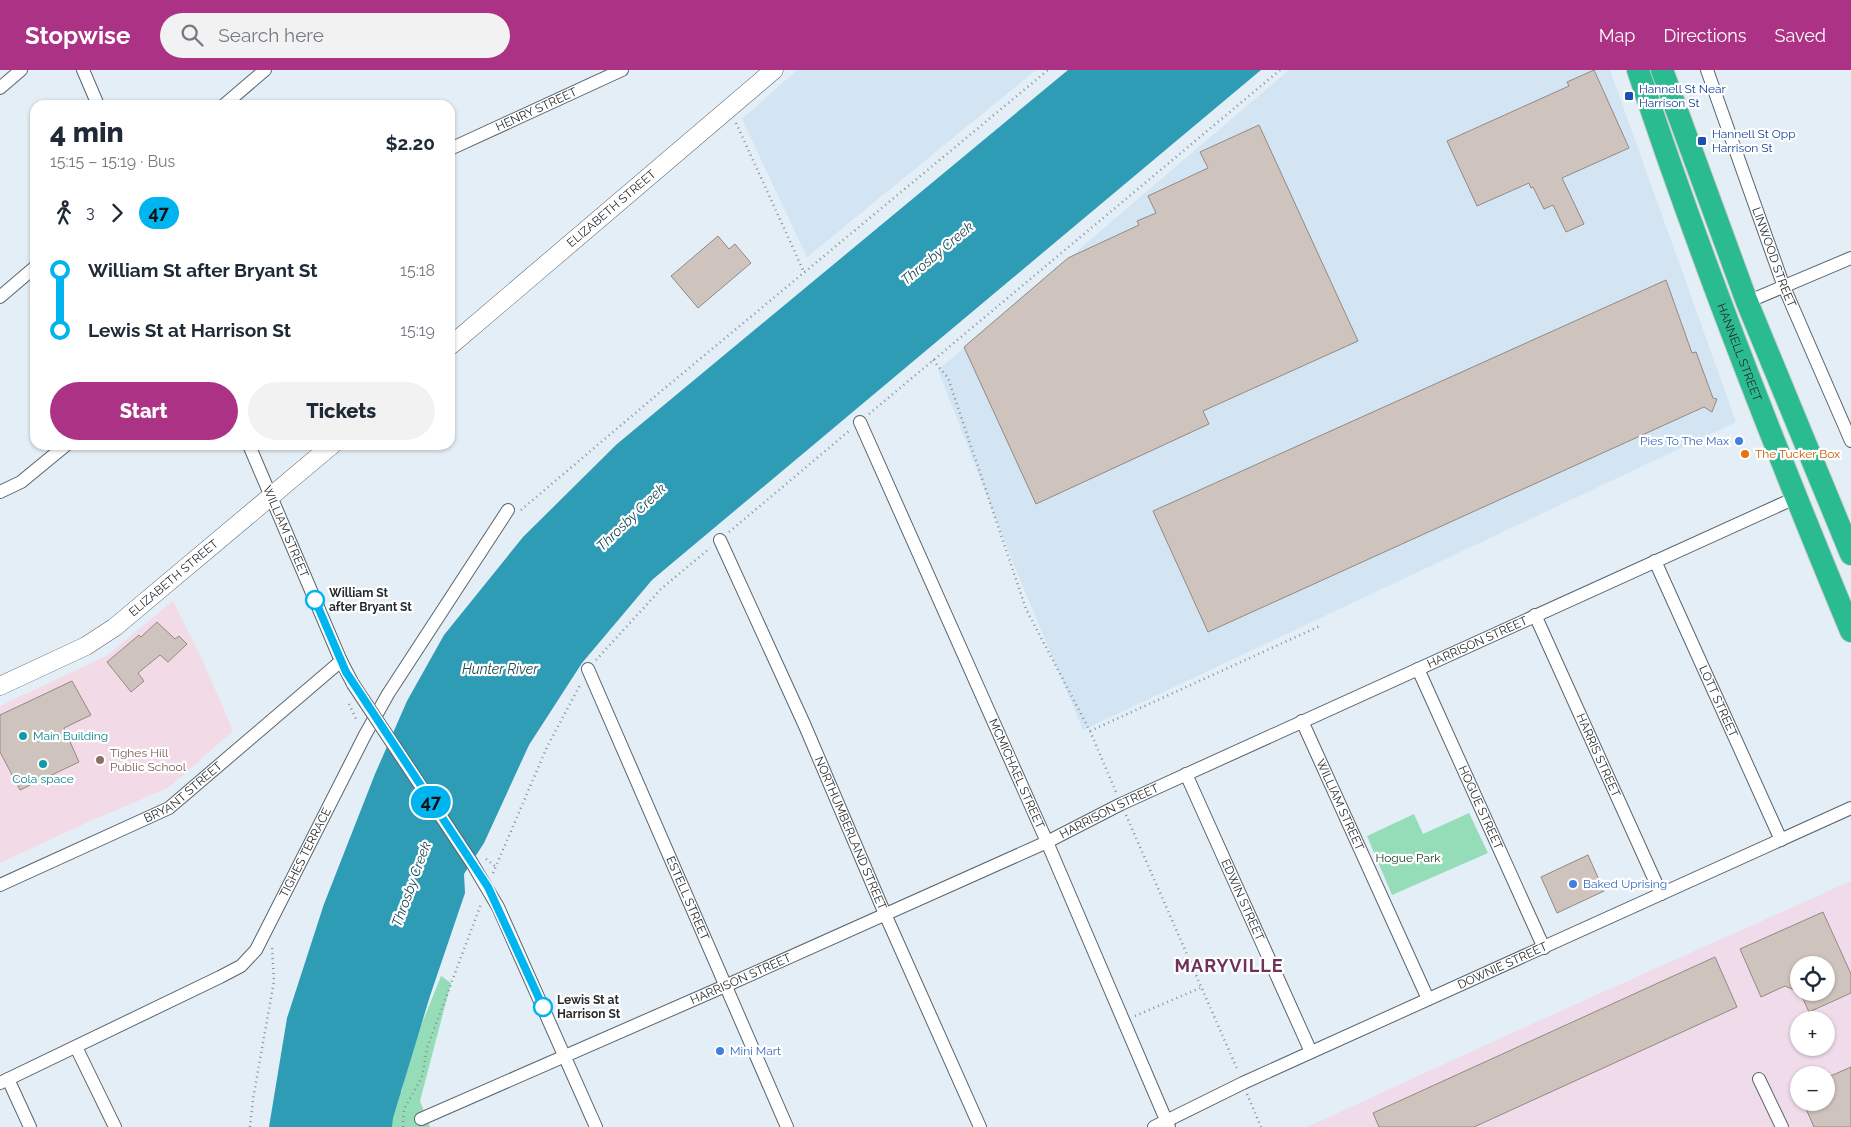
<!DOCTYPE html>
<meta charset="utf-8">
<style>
:root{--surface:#fff;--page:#f2f2f3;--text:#1f2937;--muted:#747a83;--accent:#ac3285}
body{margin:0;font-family:Raleway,sans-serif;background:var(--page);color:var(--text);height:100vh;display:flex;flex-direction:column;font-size:19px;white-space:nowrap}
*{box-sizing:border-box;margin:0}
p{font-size:16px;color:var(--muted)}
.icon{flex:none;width:28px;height:28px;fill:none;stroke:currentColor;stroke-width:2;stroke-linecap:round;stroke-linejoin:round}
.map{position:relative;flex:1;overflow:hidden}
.drawer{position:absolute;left:30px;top:30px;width:425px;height:350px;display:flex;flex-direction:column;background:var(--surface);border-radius:15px;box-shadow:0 1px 4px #0004}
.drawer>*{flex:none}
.badge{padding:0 10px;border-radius:16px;font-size:18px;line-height:32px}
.buttons{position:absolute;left:1790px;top:886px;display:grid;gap:10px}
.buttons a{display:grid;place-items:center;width:45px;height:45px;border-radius:50%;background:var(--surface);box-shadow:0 1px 4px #0004;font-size:25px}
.map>.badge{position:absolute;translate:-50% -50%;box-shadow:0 0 0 2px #fff}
.legs{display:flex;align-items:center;gap:8px;height:55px;padding:0 20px;font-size:16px}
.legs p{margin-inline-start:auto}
.head{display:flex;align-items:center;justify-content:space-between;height:85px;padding:0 20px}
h1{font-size:28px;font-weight:800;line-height:38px}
.button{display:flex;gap:10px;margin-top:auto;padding:10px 20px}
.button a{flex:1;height:58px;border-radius:30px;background:var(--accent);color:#fff;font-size:20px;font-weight:800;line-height:58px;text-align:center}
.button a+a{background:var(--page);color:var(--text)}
ul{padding:0 20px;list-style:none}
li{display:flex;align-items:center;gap:18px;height:60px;font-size:19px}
li i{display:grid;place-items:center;width:8px;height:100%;margin:0 6px;background:currentColor}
li i::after{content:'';width:12px;height:12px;margin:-6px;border:4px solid;border-radius:50%;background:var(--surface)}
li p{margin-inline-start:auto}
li:first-child i{background:linear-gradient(#0000 50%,currentColor 0)}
li:last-child i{background:linear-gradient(currentColor 50%,#0000 0)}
header{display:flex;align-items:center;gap:30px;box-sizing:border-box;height:70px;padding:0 25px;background:var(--accent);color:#fff}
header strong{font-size:24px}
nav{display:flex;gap:28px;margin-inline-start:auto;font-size:18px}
.search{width:350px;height:45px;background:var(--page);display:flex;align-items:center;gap:12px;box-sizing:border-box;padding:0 18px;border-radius:28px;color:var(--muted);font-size:19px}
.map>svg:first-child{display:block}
.commercial{fill:#f0dbeb;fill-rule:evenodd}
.built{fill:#d3e4f2}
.education{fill:#f2dbe7}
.green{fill:#95ddb8}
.water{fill:#2f9cb6}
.building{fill:#cfc4bd;stroke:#938982}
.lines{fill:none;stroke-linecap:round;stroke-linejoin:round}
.street-casing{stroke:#5b646c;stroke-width:14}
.secondary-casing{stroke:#5b646c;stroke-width:19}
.highway-casing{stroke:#cbcccd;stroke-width:24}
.path{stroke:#889096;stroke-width:2.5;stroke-dasharray:1 4;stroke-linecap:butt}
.street{stroke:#fff;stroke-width:12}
.secondary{stroke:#fff;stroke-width:18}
.highway{stroke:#2bbb90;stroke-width:22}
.street-bridge-casing{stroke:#5b646c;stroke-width:14;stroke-linecap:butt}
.street-bridge{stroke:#fff;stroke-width:12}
.line-1-casing{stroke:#fff;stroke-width:11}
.line-1{stroke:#00b5ef;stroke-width:8}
.transit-dot{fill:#1a4fb4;stroke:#fff;stroke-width:2}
.shop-dot{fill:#3f7fe0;stroke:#fff;stroke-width:2}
.food-dot{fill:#e8710a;stroke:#fff;stroke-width:2}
.stop-1-dot{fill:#fff;stroke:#00b5ef;stroke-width:2.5}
.culture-dot{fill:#0f9aa8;stroke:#fff;stroke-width:2}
.education-dot{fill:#8d6e63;stroke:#fff;stroke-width:2}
.labels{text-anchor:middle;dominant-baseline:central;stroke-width:4.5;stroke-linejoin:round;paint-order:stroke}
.transit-label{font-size:12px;fill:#164399;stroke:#fff;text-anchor:start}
.street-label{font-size:12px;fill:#272b2e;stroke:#fff}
.shop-label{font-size:12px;fill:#366cbe;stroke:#fff;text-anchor:start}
.food-label{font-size:12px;fill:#c56008;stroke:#fff;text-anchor:start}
.stop-label{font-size:12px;font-weight:bold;fill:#272b2e;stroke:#fff;text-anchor:start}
.culture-label{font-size:12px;fill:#0d838f;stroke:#fff;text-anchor:start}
.education-label{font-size:12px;fill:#785e54;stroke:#fff;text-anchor:start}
.park-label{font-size:12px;fill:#133827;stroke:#fff}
.water-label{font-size:14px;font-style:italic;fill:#184652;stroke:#fff}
.district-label{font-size:18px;font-weight:bold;letter-spacing:1px;fill:#6f3259;stroke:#fff}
</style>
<header>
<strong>Stopwise</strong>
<div class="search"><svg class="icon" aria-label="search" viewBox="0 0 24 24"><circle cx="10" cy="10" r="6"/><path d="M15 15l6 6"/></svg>Search here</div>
<nav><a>Map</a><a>Directions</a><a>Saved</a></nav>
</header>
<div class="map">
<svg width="1851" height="1057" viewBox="0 0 1851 1057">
<rect width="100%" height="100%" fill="#e4eef7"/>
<path class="commercial" d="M1851 811V1057H1307L1536 952ZM1799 895H1826V922H1799ZM1799 950H1826V978H1799ZM1799 1005H1826V1032H1799Z"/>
<path class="built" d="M797 0H1036L807 187 742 49Z
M1289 0H1610L1736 352 1083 660 1016 500 938 300Z"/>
<path class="education" d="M173 531 205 596 233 661 168 718 86 753 0 793V636L108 585Z"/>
<path class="green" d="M1469 743 1488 783 1392 825 1367 766 1414 744 1423 764Z
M441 906 451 913 420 1031 430 1057H388L394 1026 402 1021 408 988Z"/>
<path class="water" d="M1068 0H1261L652 510 582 593 529 675 484 773 464 804 465 823 430 926 393 1048 392 1057H269L287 948 324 834 375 704 407 631 444 565 523 467 617 374Z"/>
<path class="building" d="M1594 0 1629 78 1562 108 1584 154 1566 162 1553 135 1544 139 1533 117 1531 118 1529 113 1477 136 1447 71 1569 16 1567 12Z
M1259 55 1358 271 1203 341 1209 354 1036 434 964 277 1068 188 1139 155 1137 151 1156 143 1148 126 1208 98 1200 82Z
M718 166 729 179 735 174 751 193 698 238 671 206Z
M1666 210 1692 283 1696 282 1713 328 1717 329 1712 342 1704 337 1208 562 1153 441Z
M157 552 175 569 179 566 187 574 168 592 160 585 138 603 144 611 131 622 107 592 139 565 141 567Z
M72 611 91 645 64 658 79 692 20 720 0 682V645Z
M1588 785 1604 821 1557 843 1541 807Z
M1823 842 1851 904V923L1809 942 1800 922H1826V895H1799V922L1785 916 1761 927 1740 879Z
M1715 887 1737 937 1474 1057H1379L1373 1043Z
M1851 997V1057H1814L1803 1032H1826V1008Z"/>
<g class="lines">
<defs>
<g id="street">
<path d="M83 0 98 35"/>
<path id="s1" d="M1707 0 1784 217 1851 371"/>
<path d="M0 18 21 0"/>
<path d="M224 35 265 0"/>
<path id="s2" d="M450 79 622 0"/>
<path d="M0 227 35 197"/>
<path d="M1747 232 1851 188"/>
<path id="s3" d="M860 352 1047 772 1169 1057"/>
<path id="s4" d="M249 375 341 591 353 614"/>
<path d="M0 422 21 412 66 375"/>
<path id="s5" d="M720 470 805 656 885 844 980 1057"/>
<path id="s6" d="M1655 491 1781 770"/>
<path id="s7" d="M1535 545 1661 824"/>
<path id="s8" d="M588 599 787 1057"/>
<path id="s9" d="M1418 599 1544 878"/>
<path id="s10" d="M1302 651 1428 929"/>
<path id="s11" d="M1186 704 1311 982"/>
<path d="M472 793 498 837 596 1057"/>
<path id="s12" d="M0 815 169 738 341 591"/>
<path d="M76 977 115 1057"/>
<path d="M8 1009 30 1057"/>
<path d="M1759 1009 1782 1057"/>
<path id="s13" d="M0 1013 220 907 241 896 256 880 365 665 388 624 508 440"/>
<path id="s14" d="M421 1049 725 916 1047 772 1121 734 1795 428"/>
<path id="s15" d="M1154 1057 1243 1013 1851 738"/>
</g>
<g id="secondary">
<path id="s16" d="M450 276 774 0"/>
<path id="s17" d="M0 616 86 576 115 557 332 375"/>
</g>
<g id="highway">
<path id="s18" d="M1638 0C1701 190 1774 376 1851 561"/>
<path d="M1662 0 1747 232 1851 484"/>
</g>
</defs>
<use href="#street" class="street-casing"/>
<use href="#secondary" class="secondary-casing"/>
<use href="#highway" class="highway-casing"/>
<path class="path" d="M736 53 804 202
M933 290 948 308 1026 539 1090 661 1116 722
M869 344 1280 0
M521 440 659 323 1048 0
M729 462 849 361
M596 590 661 519 710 478
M349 634 357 651
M1090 661 1322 555
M1126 745 1238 1001
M486 789 496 797
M493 803 547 677 580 615
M1135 946 1200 918
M1247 1024 1261 1057
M250 1057 253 1029 274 911 272 878
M403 1057 404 1039 422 1007 427 978 481 834"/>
<use href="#street" class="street"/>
<use href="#secondary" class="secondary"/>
<use href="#highway" class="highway"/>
<defs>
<path id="street-bridge" d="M353 614 472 793"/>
</defs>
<use href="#street-bridge" class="street-bridge-casing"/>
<use href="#street-bridge" class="street-bridge"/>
</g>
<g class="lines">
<defs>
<path id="line-1" d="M315 530 346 602 488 817 543 937"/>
</defs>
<use href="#line-1" class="line-1-casing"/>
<use href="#line-1" class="line-1"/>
</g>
<g class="transit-dot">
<rect x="1624" y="21" width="10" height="10" rx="2.5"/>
<rect x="1697" y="66" width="10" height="10" rx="2.5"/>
</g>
<g class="shop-dot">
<circle cx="1739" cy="371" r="5"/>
<circle cx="1573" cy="814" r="5"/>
<circle cx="720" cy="981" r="5"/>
</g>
<circle class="food-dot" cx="1745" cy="384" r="5"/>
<g class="stop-1-dot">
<circle cx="315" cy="530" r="9"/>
<circle cx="543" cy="937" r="9"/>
</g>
<g class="culture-dot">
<circle cx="23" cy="666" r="5"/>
<circle cx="43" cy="694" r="5"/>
</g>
<circle class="education-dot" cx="100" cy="690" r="5"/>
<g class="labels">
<g class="transit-label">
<text x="1639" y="19">Hannell St Near<tspan x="1639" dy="14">Harrison St</tspan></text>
<text x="1712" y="64">Hannell St Opp<tspan x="1712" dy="14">Harrison St</tspan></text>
</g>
<g class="street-label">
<text stroke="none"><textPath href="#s2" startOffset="95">HENRY STREET</textPath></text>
<text stroke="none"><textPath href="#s16" startOffset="212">ELIZABETH STREET</textPath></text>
<text stroke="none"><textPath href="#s1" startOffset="199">LINWOOD STREET</textPath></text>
<text stroke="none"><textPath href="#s18" startOffset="300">HANNELL STREET</textPath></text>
<text stroke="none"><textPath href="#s4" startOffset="94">WILLIAM STREET</textPath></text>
<text stroke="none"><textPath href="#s17" startOffset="206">ELIZABETH STREET</textPath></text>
<text stroke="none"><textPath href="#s14" startOffset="1159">HARRISON STREET</textPath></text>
<text stroke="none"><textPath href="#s6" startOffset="154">LOTT STREET</textPath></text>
<text stroke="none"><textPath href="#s7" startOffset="154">HARRIS STREET</textPath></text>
<text stroke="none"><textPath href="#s3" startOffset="385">MCMICHAEL STREET</textPath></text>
<text stroke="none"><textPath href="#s12" startOffset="206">BRYANT STREET</textPath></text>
<text stroke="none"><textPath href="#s10" startOffset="92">WILLIAM STREET</textPath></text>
<text stroke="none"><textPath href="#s9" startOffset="152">HOGUE STREET</textPath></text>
<text stroke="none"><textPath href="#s14" startOffset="754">HARRISON STREET</textPath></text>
<text stroke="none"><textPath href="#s5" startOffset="321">NORTHUMBERLAND STREET</textPath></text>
<text stroke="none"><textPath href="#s13" startOffset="399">TIGHES TERRACE</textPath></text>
<text stroke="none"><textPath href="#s8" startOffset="250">ESTELL STREET</textPath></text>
<text stroke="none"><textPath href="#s11" startOffset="138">EDWIN STREET</textPath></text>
<text stroke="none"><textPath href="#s15" startOffset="384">DOWNIE STREET</textPath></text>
<text stroke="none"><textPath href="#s14" startOffset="349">HARRISON STREET</textPath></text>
</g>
<g class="shop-label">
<text x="1729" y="371" text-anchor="end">Pies To The Max</text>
<text x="1583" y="814">Baked Uprising</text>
<text x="730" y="981">Mini Mart</text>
</g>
<g class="food-label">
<text x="1755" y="384">The Tucker Box</text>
</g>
<g class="stop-label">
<text x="329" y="523">William St<tspan x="329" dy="14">after Bryant St</tspan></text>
<text x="557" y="930">Lewis St at<tspan x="557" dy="14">Harrison St</tspan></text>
</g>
<g class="culture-label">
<text x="33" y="666">Main Building</text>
<text x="43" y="709" text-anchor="middle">Cola space</text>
</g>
<g class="education-label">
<text x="110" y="683">Tighes Hill<tspan x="110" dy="14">Public School</tspan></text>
</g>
<g class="park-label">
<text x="1408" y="788">Hogue Park</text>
</g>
<g class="water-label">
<text transform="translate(937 183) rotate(-40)">Throsby Creek</text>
<text transform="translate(631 447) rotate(-44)">Throsby Creek</text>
<text x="500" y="599">Hunter River</text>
<text transform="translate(411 814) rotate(-70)">Throsby Creek</text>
</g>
<g class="district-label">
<text x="1229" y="895">MARYVILLE</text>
</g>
</g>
</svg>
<div class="buttons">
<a><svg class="icon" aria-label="locate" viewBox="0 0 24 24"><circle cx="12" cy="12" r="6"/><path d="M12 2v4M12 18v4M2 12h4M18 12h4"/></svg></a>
<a>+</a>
<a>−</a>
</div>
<b class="badge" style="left:431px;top:732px;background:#00b5ef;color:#111">47</b>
<section class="drawer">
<div class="head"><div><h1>4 min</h1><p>15:15 – 15:19 · Bus</p></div><b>$2.20</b></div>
<div class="legs"><svg class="icon" aria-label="walk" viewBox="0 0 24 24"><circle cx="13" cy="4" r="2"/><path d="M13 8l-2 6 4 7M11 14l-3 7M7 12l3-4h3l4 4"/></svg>3<svg class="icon" aria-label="forward" viewBox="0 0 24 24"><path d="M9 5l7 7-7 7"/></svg><b class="badge" style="background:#00b5ef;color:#111">47</b></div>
<ul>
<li><i style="color:#00b5ef"></i><b>William St after Bryant St</b><p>15:18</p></li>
<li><i style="color:#00b5ef"></i><b>Lewis St at Harrison St</b><p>15:19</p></li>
</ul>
<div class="button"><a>Start</a><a>Tickets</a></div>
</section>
</div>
